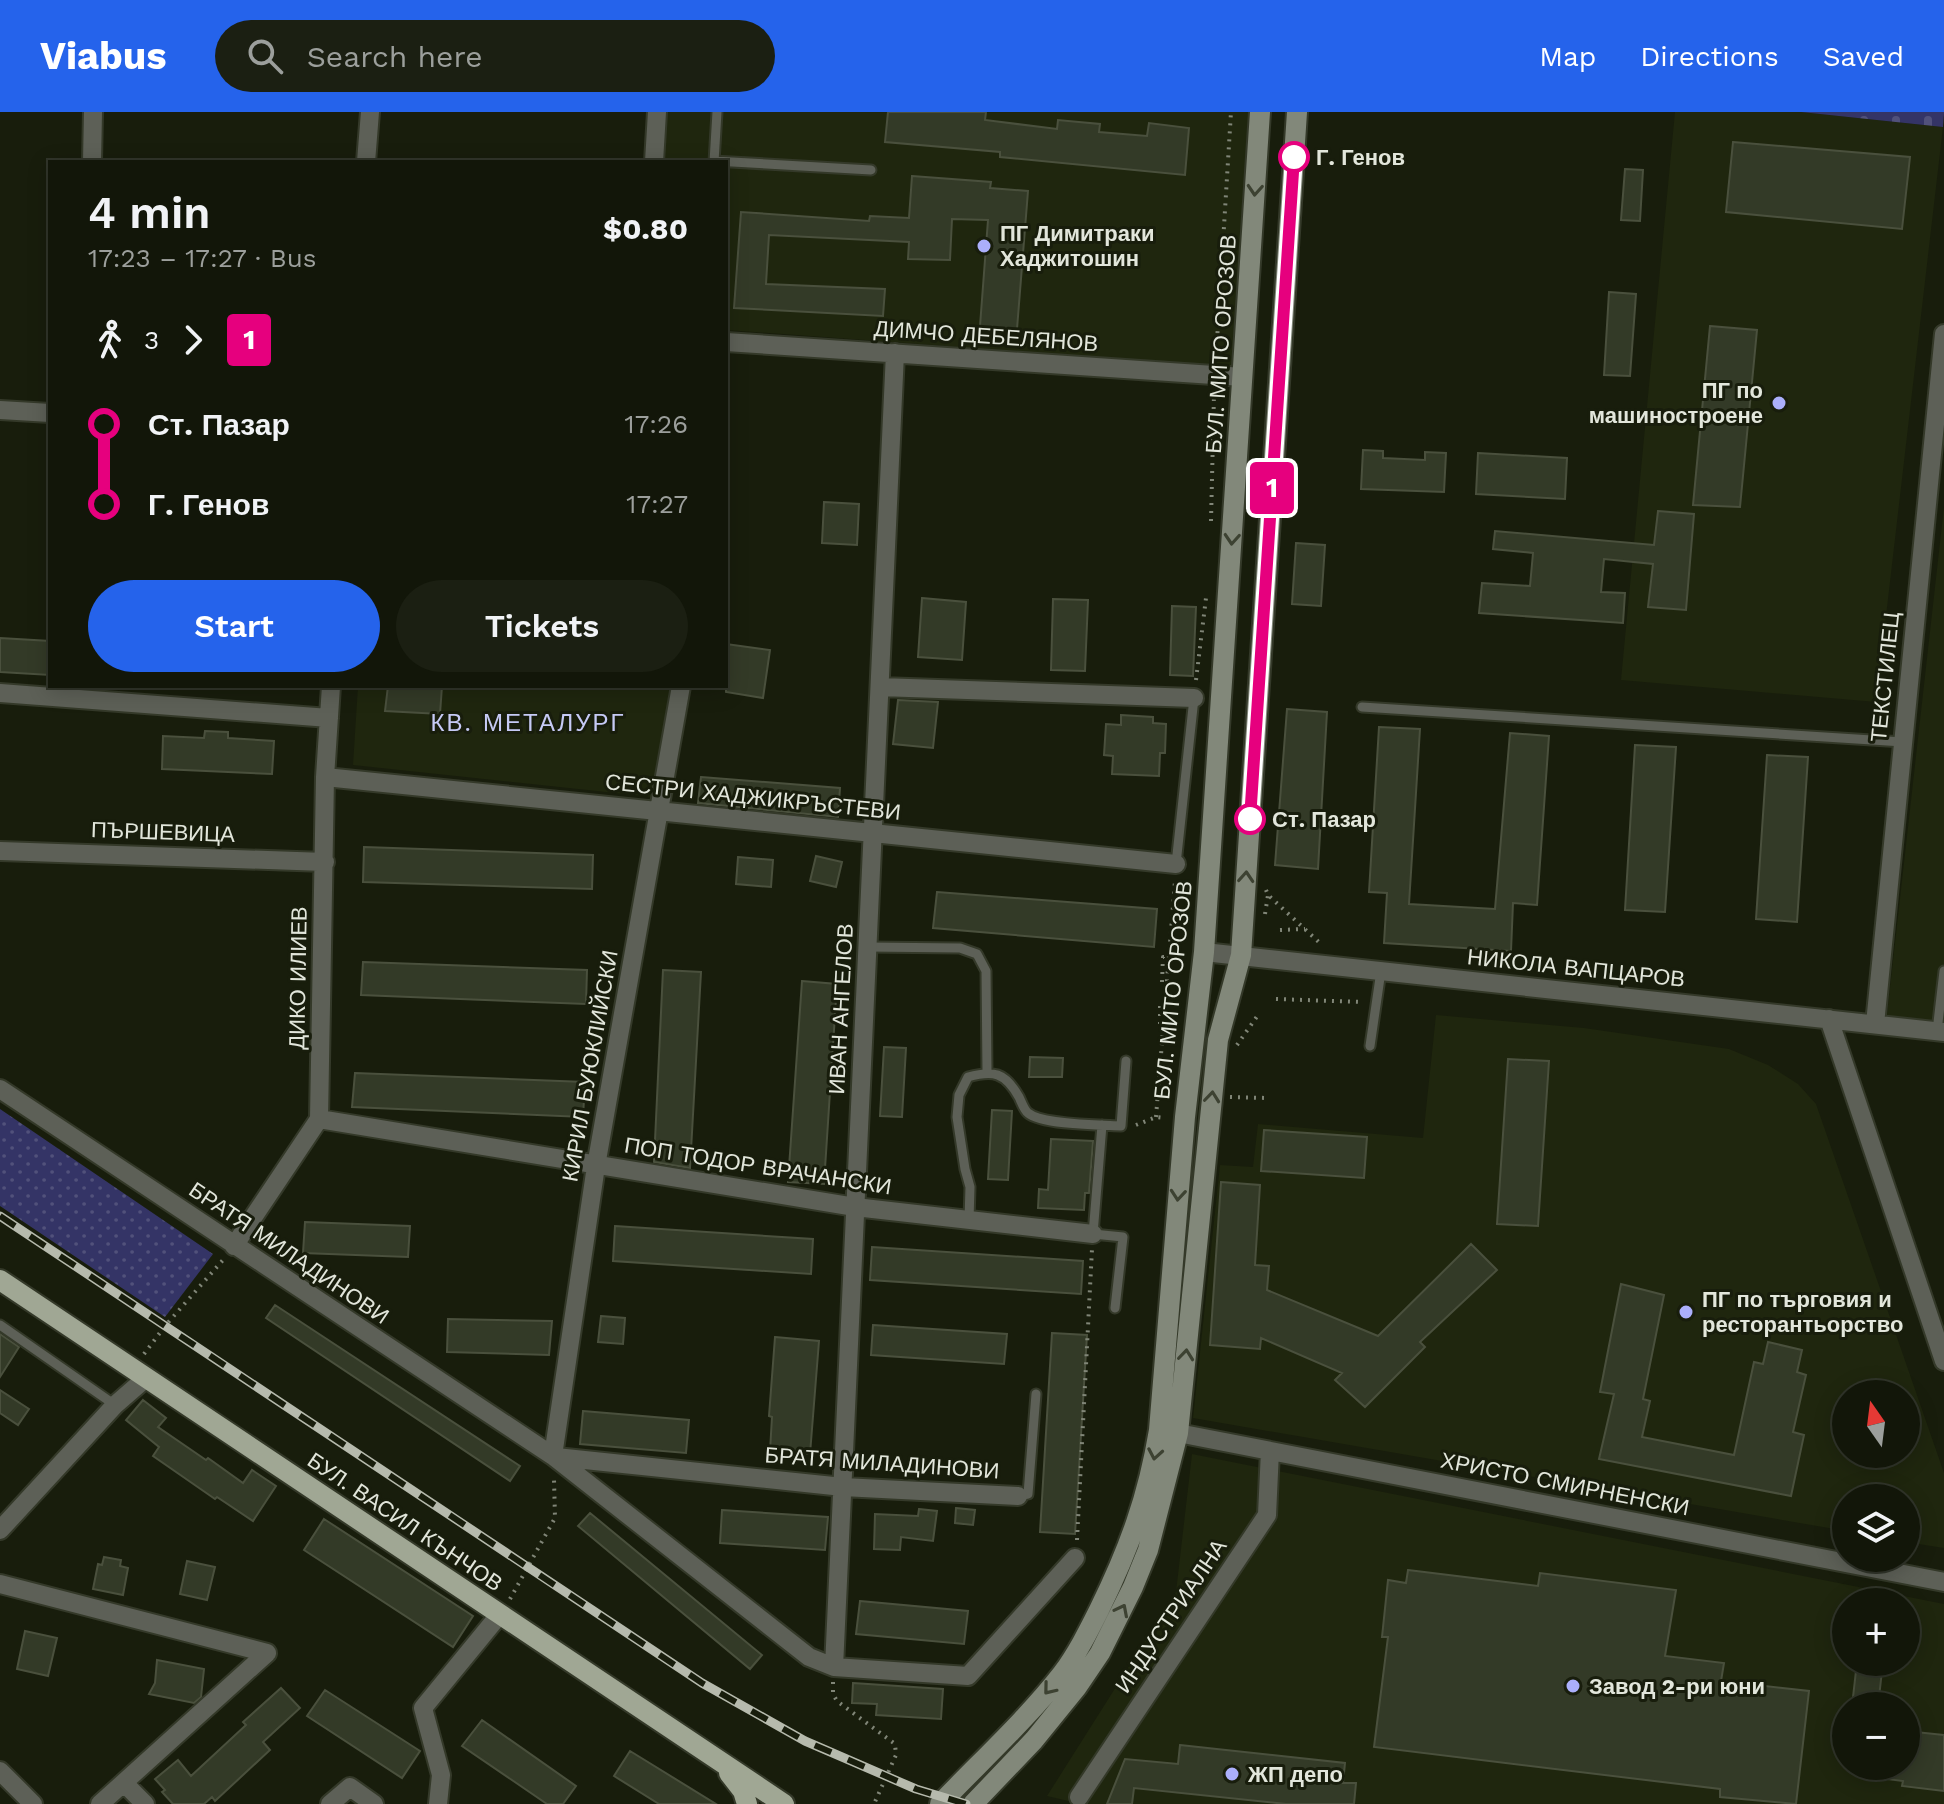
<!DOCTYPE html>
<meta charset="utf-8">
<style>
:root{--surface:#121609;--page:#1b1f12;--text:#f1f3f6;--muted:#9c9f9c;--line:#31352a;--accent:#2563eb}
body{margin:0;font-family:"Work Sans",sans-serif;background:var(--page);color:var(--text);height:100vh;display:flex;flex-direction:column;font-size:30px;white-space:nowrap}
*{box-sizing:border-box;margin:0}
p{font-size:26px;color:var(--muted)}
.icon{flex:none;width:44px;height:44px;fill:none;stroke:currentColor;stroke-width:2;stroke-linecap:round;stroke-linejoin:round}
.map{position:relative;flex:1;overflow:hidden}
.panel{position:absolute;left:48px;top:48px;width:680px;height:528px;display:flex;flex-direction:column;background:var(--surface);border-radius:0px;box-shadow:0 4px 20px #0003,0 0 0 2px var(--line)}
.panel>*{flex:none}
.badge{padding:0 16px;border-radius:6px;font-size:28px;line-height:52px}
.needle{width:52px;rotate:346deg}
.fabs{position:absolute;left:1832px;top:1268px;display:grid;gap:16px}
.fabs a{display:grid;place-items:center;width:88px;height:88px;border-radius:50%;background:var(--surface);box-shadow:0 4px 20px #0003,0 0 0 2px var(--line);font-size:40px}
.map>.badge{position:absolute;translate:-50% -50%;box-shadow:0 0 0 4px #fff}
.legs{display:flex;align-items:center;gap:12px;height:88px;padding:0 40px;font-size:26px}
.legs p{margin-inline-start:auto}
.overview{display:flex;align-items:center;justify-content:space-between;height:136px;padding:0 40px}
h1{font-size:44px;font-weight:600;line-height:60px}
.button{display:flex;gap:16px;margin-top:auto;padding:16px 40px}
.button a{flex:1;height:92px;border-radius:48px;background:var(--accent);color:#fff;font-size:32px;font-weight:600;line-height:92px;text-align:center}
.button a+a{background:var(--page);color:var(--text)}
ul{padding:0 40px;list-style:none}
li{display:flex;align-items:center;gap:28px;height:80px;font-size:30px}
li i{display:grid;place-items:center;width:12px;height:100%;margin:0 10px;background:currentColor}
li i::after{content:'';width:20px;height:20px;margin:-10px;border:6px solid;border-radius:50%;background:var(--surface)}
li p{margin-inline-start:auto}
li:first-child i{background:linear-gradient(#0000 50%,currentColor 0)}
li:last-child i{background:linear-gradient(currentColor 50%,#0000 0)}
header{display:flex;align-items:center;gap:48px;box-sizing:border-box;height:112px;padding:0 40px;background:var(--accent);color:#fff}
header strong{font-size:38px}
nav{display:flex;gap:44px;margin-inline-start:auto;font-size:28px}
.search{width:560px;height:72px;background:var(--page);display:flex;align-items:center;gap:20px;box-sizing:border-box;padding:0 28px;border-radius:44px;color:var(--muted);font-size:30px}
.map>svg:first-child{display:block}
.built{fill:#1f260e;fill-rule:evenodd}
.green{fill:url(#green-dots)}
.cemetery{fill:url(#cemetery-stones)}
.building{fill:#333a27;stroke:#4a503d;stroke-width:2}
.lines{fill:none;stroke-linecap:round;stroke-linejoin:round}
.service-casing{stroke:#343929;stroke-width:13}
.minor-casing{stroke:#343929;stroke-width:22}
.secondary-casing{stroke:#343929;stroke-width:24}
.primary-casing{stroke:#343929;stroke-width:24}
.path{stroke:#818678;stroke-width:4;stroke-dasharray:2 6;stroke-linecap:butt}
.service{stroke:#5d6057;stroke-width:9}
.minor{stroke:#5d6057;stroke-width:18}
.secondary{stroke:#82887a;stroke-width:20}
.primary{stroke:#a0a794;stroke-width:20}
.rail-casing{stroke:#b6baad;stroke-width:9}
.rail{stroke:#181d0c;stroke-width:6;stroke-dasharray:18;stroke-linecap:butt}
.oneway{stroke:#3d4232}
.line-1-casing{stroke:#fff;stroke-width:18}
.line-1{stroke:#e6007e;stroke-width:12}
.stop-1-dot{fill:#fff;stroke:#e6007e;stroke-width:4}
.poi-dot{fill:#abaffb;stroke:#181d0c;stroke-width:3}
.labels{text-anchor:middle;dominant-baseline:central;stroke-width:6;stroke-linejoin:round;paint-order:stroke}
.stop-label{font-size:22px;font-weight:bold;fill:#e2e6db;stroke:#181d0c;text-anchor:start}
.poi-label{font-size:22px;font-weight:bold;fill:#e2e6db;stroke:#181d0c;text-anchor:start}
.street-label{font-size:22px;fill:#e2e6db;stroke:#181d0c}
.neighbourhood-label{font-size:24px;letter-spacing:2px;fill:#c6caf5;stroke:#181d0c}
</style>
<header>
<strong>Viabus</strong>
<div class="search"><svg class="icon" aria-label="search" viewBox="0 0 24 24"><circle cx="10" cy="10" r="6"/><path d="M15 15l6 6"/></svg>Search here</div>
<nav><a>Map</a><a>Directions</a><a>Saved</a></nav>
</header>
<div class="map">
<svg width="1944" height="1692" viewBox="0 0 1944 1692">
<defs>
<pattern id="green-dots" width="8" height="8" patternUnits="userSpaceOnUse" patternTransform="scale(2)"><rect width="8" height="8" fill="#343466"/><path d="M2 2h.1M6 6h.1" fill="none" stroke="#51517b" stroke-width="1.8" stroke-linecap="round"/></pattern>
<pattern id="cemetery-stones" width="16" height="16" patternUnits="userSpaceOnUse" patternTransform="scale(2)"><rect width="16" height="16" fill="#343466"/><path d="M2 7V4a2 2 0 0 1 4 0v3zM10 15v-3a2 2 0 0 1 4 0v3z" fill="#51517b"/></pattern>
</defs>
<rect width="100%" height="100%" fill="#181d0c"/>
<path class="built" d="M659 0H1251L1234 255 726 218V50H655Z
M1675 0H1801L1943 15 1876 590 1621 568Z
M1944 395V920L1886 911Z
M358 574H670L653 685 353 653Z
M1436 903 1584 916 1729 937 1768 953 1798 972 1816 992 1944 1361V1436L1906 1430V1386H1846V1419L1193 1306 1220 1053 1253 1055 1258 1012 1423 1026ZM1846 1282H1906V1342H1846Z
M1192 1342 1944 1492V1692H1081L1047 1684 1176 1480ZM1846 1490H1906V1550H1846ZM1846 1594H1906V1654H1846Z"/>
<path class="green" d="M0 997 213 1142 165 1205 0 1094Z"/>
<path class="cemetery" d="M1801 0H1944V1L1943 15Z"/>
<path class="building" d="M888 0H986L985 8 1057 17 1058 8 1100 12 1099 20 1147 24 1149 11 1189 16 1185 63 1000 45V40L885 30Z
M1733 30 1910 45 1902 117 1726 100Z
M1625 57 1643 58 1640 109 1621 108Z
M912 64 991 70 990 76 1028 79 1017 217 980 214 988 108 952 107 950 148 908 147 909 130 769 123 766 172 885 177 883 204 734 196 741 100 869 109 870 104 909 106Z
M1609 180 1636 182 1630 264 1604 263Z
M1710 214 1757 218 1740 395 1693 393Z
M1363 338 1383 339V346L1425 348V340L1446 341 1444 380 1361 377Z
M1478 341 1567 346 1565 387 1476 382Z
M824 390 859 392 857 433 822 431Z
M1658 399 1694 402 1686 498 1648 495 1653 452 1604 447 1601 480 1625 481 1623 511 1479 501 1482 471 1530 474 1533 441 1493 437 1495 419 1654 433Z
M1296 431 1325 433 1321 494 1292 492Z
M922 486 966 490 962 548 918 545Z
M1053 487 1088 488 1085 559 1051 558Z
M1172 494 1196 495 1193 564 1170 563Z
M0 526 50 529V563L0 560Z
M726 532 770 538 763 586 726 580Z
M388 574H442L440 602 385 599Z
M898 588 938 590 933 636 893 632Z
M1287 597 1327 600 1318 757 1275 753Z
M1121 603 1153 605V611L1166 612 1165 641H1160L1159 664 1112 662 1113 644 1104 643 1106 612 1121 613Z
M1379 615 1420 617 1409 792 1495 797 1510 621 1549 624 1537 793 1513 791 1511 839 1384 831 1387 781 1369 780Z
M205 619 228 620V626L274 629 272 662 162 657 163 624 204 626Z
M1635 633 1676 635 1665 800 1625 798Z
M1767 643 1808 645 1797 810 1756 807Z
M701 665 840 676 838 705 698 691Z
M364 735 593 743 592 777 363 770Z
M816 744 842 750 836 775 810 769Z
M738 745 773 748 771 775 736 772Z
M937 780 1157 797 1154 835 933 816Z
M363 850 587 858 586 892 361 883Z
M663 858 701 860 690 1056 654 1050Z
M802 869 837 872 824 1072 788 1070Z
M884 935 906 936 902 1005 880 1004Z
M1030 945 1063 946 1062 965H1029Z
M1508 947 1549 949 1538 1114 1497 1112Z
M355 961 585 970 583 1005 352 995Z
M992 998 1012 999 1008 1068 988 1067Z
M1264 1018 1367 1025 1364 1066 1261 1059Z
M1051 1027 1093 1029 1089 1081H1085L1084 1098 1038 1096 1039 1077 1048 1078Z
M1221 1070 1260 1073 1255 1153 1269 1154 1267 1178 1378 1224 1471 1132 1497 1158 1420 1230 1425 1235 1365 1295 1335 1268 1342 1261 1261 1226 1260 1237 1210 1233Z
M305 1110 410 1114 408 1145 303 1141Z
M615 1114 813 1127 811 1162 613 1149Z
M872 1135 1083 1149 1081 1182 870 1168Z
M1621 1172 1664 1183 1643 1287 1650 1289 1642 1325 1734 1343 1754 1250 1763 1252 1768 1230 1802 1238 1797 1260 1806 1263 1793 1320 1804 1323 1791 1384 1599 1347 1614 1282 1600 1280Z
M275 1193 520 1354 510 1369 266 1206Z
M601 1204 625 1206 623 1232 598 1230Z
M448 1207 552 1209 549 1243 447 1240Z
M873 1213 1007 1222 1004 1252 871 1243Z
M1052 1221 1087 1223 1075 1422 1040 1420Z
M0 1222 19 1235 0 1265Z
M775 1225 819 1229 810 1342 770 1339 772 1305 769 1304Z
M0 1278 29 1297 18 1313 0 1301Z
M143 1288 166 1306 158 1315 206 1348 208 1346 243 1371 252 1358 276 1374 253 1409 217 1385 215 1387 153 1344 159 1335 126 1308Z
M583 1299 689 1308 686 1341 580 1332Z
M956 1396 975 1398 973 1413 955 1411Z
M919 1397 937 1399 933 1429 901 1425 900 1438 874 1437 875 1402 918 1404Z
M722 1398 828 1405 825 1438 720 1431Z
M590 1401 762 1543 750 1557 578 1414Z
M324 1407 473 1504 453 1535 304 1438Z
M104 1445 121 1448 120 1454 128 1456 123 1483 93 1477 98 1452 102 1453Z
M187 1449 215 1455 207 1488 180 1482Z
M1408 1458 1538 1474 1540 1461 1676 1478 1665 1544 1724 1551 1721 1569 1809 1579 1796 1692 1720 1685V1677L1374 1635 1388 1525H1382L1388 1468 1406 1471Z
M860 1489 968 1499 964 1532 856 1522Z
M25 1519 57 1526 48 1564 17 1557Z
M157 1548 204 1557 201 1585 194 1591 149 1582 155 1571Z
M1857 1550H1883L1878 1594H1852Z
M853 1571 943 1577 941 1607 876 1603 877 1592 852 1591Z
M281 1576 300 1596 263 1630 270 1638 215 1689 212 1685 204 1692H173L162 1680 165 1678 155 1667 178 1648 191 1664 246 1613 243 1610Z
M325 1578 420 1639 402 1666 307 1604Z
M482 1608 576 1674 563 1692H547L462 1634Z
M1906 1619 1944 1623V1679L1902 1674 1903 1669 1864 1664 1865 1654H1906Z
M1180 1633 1345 1651 1343 1671H1356L1354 1692H1286L1134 1676 1132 1692H1107L1125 1647 1178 1652Z
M630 1639 716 1692H659L614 1664Z"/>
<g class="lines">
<defs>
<path id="service" d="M714 49 871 58
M714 50 717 0
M1362 595 1903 630
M1176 752 1194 586
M868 835 960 836 977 842 986 859 987 959
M1937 919 1944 859
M1370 934 1381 859
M1102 1013 1093 1122 1123 1125 1115 1196
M969 1108 970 1075 965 1057 957 1005 959 983 968 965C993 958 1005 960 1019 985 1021 989 1024 998 1028 1001 1042 1013 1102 1013 1121 1014L1126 949
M0 1213 115 1293
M1018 1384 1028 1382 1036 1282"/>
<path id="minor" d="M92 50 93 0
M366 50 370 0
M654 50 657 0
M726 230 1243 265
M0 298 50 301
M880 575 1194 586
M0 581 329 606
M325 665 1176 752
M0 739 325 750
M1204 840 1944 920
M1829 907 1944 1249
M1875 912 1944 222
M0 977 553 1344 809 1545 834 1555 968 1564 1075 1446
M319 1007 855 1095 1093 1122
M234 1134 319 1007 325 665 331 574
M1178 1321 1944 1470
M553 1344 596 1054 681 574
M556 1345 843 1375 1018 1384
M0 1418 115 1293 146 1266
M0 1472 267 1541
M834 1555 895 241
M0 1659 33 1692
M124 1671 145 1692
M1079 1685 1267 1403 1270 1339
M100 1692 267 1541
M330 1692 350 1675 374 1692
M438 1692 441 1663 423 1596 500 1502"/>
<path id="secondary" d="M940 1692C981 1649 1026 1608 1062 1562 1077 1542 1088 1520 1099 1498 1129 1437 1148 1385 1159 1318L1185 1005 1204 840 1260 0
M973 1692 1034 1628 1077 1575 1100 1541 1133 1475 1148 1438 1178 1321 1218 928 1241 843 1297 0"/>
<path id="primary" d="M0 1168 784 1692
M729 1661 743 1679 747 1692"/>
</defs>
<use href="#service" class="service-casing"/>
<use href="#minor" class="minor-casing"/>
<use href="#secondary" class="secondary-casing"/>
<use href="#primary" class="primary-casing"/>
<path class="path" d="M1216 245 1231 0
M1211 409 1214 282
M1196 568 1206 486
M1266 778 1268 783 1322 833
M1265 802 1268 783
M1280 818 1305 817
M1162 870 1163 845H1169
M1276 887 1362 890
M1160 894V913H1162
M1237 933 1258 903
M1230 985 1268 986
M1156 1005 1175 769
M1136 1013 1156 1005 1165 1006
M144 1242 165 1214 223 1148
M1077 1428 1092 1137
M510 1487 555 1406 554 1367
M833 1570V1582L837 1589 895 1632 896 1643 874 1692"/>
<use href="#service" class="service"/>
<use href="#minor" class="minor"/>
<use href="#secondary" class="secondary"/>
<use href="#primary" class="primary"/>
<defs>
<path id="rail" d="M0 1104 702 1571 805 1629 916 1677 966 1692"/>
</defs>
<use href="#rail" class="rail-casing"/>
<use href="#rail" class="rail"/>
</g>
<defs><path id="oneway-chevron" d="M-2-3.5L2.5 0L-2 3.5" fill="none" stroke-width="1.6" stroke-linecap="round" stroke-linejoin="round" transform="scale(2)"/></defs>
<g class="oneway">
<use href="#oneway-chevron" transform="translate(1255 78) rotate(94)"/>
<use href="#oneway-chevron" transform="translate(1232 427) rotate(94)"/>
<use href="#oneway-chevron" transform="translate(1246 765) rotate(-86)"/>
<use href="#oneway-chevron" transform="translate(1212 985) rotate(-84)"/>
<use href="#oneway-chevron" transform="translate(1178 1083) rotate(95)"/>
<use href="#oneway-chevron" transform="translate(1186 1243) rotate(-84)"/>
<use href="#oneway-chevron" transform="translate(1155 1342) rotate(100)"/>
<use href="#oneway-chevron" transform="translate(1122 1498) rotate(-63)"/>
<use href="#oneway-chevron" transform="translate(1049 1577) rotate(129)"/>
</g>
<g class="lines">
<defs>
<path id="line-1" d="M1250 707 1294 45"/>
</defs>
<use href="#line-1" class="line-1-casing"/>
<use href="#line-1" class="line-1"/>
</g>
<g class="stop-1-dot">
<circle cx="1294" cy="45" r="14"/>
<circle cx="1250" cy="707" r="14"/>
</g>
<g class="poi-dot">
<circle cx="984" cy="134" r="8"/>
<circle cx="1779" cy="291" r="8"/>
<circle cx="1686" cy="1200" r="8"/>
<circle cx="1573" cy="1574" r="8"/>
<circle cx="1232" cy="1662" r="8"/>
</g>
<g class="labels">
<g class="stop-label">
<text x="1316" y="45">Г. Генов</text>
<text x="1272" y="707">Ст. Пазар</text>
</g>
<g class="poi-label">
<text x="1000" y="121">ПГ Димитраки<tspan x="1000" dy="25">Хаджитошин</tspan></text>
<text x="1763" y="278" text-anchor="end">ПГ по<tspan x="1763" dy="25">машиностроене</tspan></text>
<text x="1702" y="1187">ПГ по търговия и<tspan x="1702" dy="25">ресторантьорство</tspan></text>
<text x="1589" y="1574">Завод 2-ри юни</text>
<text x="1248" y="1662">ЖП депо</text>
</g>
<g class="street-label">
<text transform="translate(986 224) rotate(4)">ДИМЧО ДЕБЕЛЯНОВ</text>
<text transform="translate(1221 232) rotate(-86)">БУЛ. МИТО ОРОЗОВ</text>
<text transform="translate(1885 565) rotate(-84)">ТЕКСТИЛЕЦ</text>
<text transform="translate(753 685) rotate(6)">СЕСТРИ ХАДЖИКРЪСТЕВИ</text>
<text transform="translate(163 720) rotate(2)">ПЪРШЕВИЦА</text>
<text transform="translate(1576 856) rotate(6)">НИКОЛА ВАПЦАРОВ</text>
<text transform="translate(298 866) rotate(-89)">ДИКО ИЛИЕВ</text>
<text transform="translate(1173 878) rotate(-84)">БУЛ. МИТО ОРОЗОВ</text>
<text transform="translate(841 897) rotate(-87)">ИВАН АНГЕЛОВ</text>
<text transform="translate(590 954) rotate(-80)">КИРИЛ БУЮКЛИЙСКИ</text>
<text transform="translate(758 1054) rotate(9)">ПОП ТОДОР ВРАЧАНСКИ</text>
<text transform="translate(289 1141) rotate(34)">БРАТЯ МИЛАДИНОВИ</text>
<text transform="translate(882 1351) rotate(4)">БРАТЯ МИЛАДИНОВИ</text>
<text transform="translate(1565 1372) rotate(11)">ХРИСТО СМИРНЕНСКИ</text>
<text transform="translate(405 1410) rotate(34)">БУЛ. ВАСИЛ КЪНЧОВ</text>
<text transform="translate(1171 1504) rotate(-56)">ИНДУСТРИАЛНА</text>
</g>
<g class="neighbourhood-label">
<text x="528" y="611">КВ. МЕТАЛУРГ</text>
</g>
</g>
</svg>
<div class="fabs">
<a><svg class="needle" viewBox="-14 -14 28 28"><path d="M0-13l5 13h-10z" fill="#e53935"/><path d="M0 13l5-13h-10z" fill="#9c9f9c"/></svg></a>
<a><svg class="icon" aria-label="layers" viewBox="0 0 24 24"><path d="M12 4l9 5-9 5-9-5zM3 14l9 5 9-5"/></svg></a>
<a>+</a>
<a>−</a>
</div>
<b class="badge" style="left:1272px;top:376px;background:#e6007e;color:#fff">1</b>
<section class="panel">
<div class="overview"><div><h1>4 min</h1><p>17:23 – 17:27 · Bus</p></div><b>$0.80</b></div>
<div class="legs"><svg class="icon" aria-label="walk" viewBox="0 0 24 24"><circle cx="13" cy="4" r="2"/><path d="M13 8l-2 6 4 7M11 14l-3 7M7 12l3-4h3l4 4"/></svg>3<svg class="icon" aria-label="forward" viewBox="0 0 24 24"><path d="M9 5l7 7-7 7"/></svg><b class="badge" style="background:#e6007e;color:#fff">1</b></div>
<ul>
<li><i style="color:#e6007e"></i><b>Ст. Пазар</b><p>17:26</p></li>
<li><i style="color:#e6007e"></i><b>Г. Генов</b><p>17:27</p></li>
</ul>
<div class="button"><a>Start</a><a>Tickets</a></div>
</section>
</div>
